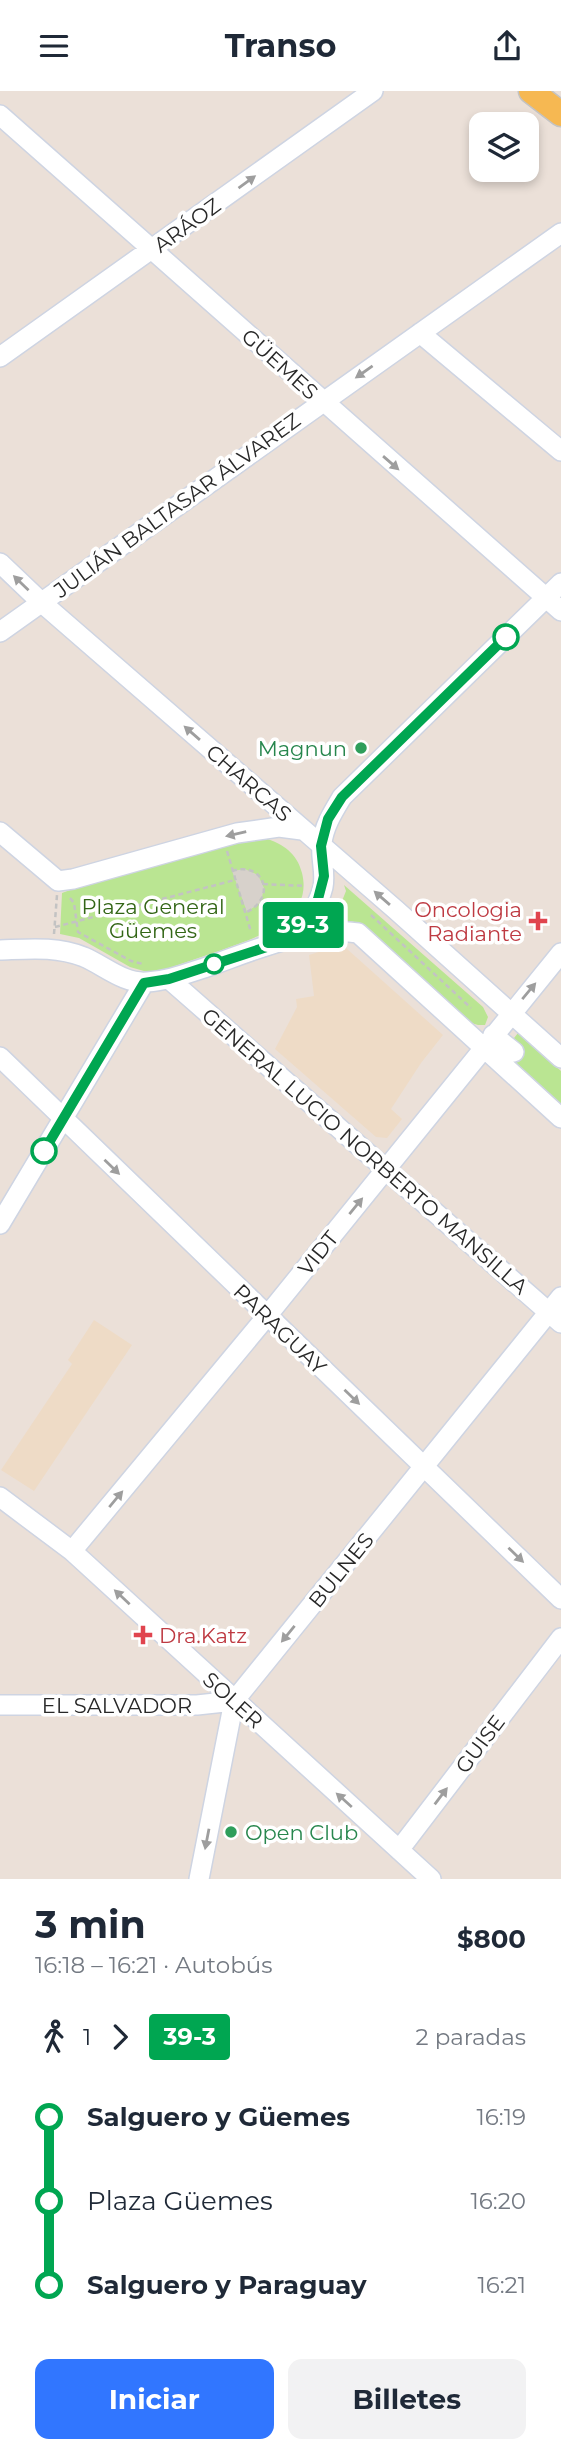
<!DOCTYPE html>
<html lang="es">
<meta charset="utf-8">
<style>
:root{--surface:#fff;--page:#f2f2f3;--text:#1f2937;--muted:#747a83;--accent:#3176ff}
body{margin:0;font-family:Montserrat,sans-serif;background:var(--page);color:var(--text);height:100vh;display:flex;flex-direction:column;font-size:26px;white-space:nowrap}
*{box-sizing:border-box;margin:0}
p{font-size:23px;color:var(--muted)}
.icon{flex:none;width:38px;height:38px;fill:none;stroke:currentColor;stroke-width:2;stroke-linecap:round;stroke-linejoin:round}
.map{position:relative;height:1788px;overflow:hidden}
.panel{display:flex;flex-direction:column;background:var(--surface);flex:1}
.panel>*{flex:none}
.badge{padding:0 14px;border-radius:5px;font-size:24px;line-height:46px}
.controls{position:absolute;left:469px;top:21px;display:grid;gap:14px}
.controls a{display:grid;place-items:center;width:70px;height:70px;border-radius:14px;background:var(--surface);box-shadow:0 4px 10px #0003;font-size:35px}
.map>.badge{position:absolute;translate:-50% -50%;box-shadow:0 0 0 4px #fff}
.legs{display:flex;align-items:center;gap:10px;height:77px;padding:0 35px;font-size:23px}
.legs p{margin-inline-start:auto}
.summary{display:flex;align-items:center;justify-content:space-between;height:119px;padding:0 35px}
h1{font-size:38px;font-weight:700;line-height:52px}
.primary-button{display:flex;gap:14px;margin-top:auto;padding:14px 35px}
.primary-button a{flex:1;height:80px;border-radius:14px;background:var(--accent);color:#fff;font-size:28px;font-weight:700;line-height:80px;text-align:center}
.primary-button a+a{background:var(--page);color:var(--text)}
ul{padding:0 35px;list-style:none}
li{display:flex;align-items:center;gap:24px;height:84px;font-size:26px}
li i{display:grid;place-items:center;width:10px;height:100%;margin:0 9px;background:currentColor}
li i::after{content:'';width:18px;height:18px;margin:-9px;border:5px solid;border-radius:50%;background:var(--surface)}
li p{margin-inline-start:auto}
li:first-child i{background:linear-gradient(#0000 50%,currentColor 0)}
li:last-child i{background:linear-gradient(currentColor 50%,#0000 0)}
header{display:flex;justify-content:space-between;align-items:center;height:91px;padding:0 35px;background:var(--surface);font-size:32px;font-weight:700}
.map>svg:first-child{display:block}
.education{fill:#eedbc6}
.green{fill:#bae592}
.plaza{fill:#d7d1cb}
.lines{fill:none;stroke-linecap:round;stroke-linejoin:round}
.minor-casing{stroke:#ced4e2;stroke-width:22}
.major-casing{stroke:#c3c3c3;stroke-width:27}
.path{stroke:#c3c3c3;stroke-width:2.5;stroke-dasharray:5 3.5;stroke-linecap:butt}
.minor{stroke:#fff;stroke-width:19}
.major{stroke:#f6b852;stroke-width:24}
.oneway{fill:#9e9e9e}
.line-1-casing{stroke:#fff;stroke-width:16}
.line-1{stroke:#00a651;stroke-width:10}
.stop-1-dot{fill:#fff;stroke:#00a651;stroke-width:3.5}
.leisure-dot{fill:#2e9e5b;stroke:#fff;stroke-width:2.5}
.health-dot{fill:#e0444e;stroke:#fff;stroke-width:2.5}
.labels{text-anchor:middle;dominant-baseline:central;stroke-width:7;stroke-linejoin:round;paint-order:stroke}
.street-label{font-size:21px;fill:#282828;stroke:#fff}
.leisure-label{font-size:21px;fill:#27864d;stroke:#fff;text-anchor:end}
.park-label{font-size:21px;fill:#336616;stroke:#fff}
.health-label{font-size:21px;fill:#be3a42;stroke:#fff;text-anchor:end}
</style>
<header><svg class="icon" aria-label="menu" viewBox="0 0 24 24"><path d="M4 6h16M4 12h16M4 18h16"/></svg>Transo<svg class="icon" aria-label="share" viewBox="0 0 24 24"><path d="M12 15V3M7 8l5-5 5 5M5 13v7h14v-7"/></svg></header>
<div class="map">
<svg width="561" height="1788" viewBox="0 0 561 1788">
<rect width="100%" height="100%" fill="#ebe0d8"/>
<path class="education" d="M338 855 346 857 443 944 421 972 391 1018 402 1028 387 1047 376 1046 275 958 297 916 296 908 314 905 309 864Z
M94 1229 132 1254 34 1400 1 1379 72 1273 68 1269Z"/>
<path class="green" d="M265 747C283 753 297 762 302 782 314 830 256 846 222 859 201 866 181 873 161 880H144L130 876 79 847 60 843 62 802 103 787 249 748Z
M344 794 483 916 488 926 485 934H478L468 931 363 833 350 830 331 831 329 828 340 815 346 800Z
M518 942 561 980V1021L499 966Z"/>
<path class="plaza" d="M245 778 258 784 264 797 261 811 247 821 232 780Z"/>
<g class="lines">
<defs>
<path id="minor" d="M0 24 561 520
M420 242 561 360
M0 266 373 0
M0 472 41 511 396 819 561 967
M0 541 561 142
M0 741 58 790 73 788 237 742 279 736 302 739
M291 848C304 833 318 817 323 796 326 781 320 766 322 752 324 735 333 721 342 706L561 492
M0 859C29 858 56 855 84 866 105 875 124 893 147 891 167 890 185 883 204 877 253 860 306 835 358 842L561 1027
M169 888 561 1232
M493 944 514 961
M0 966 561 1508
M0 1133 144 892
M0 1406 72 1460 431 1788
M72 1460 267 1225 561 862
M0 1614H197L234 1610
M399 1759 561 1547
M199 1788 234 1610 561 1206"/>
<path id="major" d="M531 0 561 23"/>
</defs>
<use href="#minor" class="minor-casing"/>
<use href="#major" class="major-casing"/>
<path class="path" d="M227 760 251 841
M232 780C264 770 277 806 247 821
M263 793 305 795
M70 807 74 812 78 841 131 870 143 873
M371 824 471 917
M55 836 235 789
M54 843 57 804"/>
<use href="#minor" class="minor"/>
<use href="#major" class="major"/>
</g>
<defs><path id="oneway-solid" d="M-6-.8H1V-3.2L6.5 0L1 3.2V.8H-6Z" transform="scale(1.75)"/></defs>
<g class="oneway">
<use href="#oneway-solid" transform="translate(247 91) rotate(-36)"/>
<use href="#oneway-solid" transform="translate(364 281) rotate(145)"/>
<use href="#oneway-solid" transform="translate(391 372) rotate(41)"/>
<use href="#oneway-solid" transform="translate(21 492) rotate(-136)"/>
<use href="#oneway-solid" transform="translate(192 642) rotate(-139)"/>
<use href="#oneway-solid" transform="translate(236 743) rotate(167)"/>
<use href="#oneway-solid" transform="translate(382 807) rotate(-139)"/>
<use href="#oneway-solid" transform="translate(529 900) rotate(-50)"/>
<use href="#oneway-solid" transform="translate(112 1076) rotate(44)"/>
<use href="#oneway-solid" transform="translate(356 1115) rotate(-51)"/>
<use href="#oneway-solid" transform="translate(352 1306) rotate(44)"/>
<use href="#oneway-solid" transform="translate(116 1408) rotate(-50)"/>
<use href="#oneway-solid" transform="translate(516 1464) rotate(44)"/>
<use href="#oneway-solid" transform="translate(122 1506) rotate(-137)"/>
<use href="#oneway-solid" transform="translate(288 1543) rotate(129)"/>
<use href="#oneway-solid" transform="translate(441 1705) rotate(-53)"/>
<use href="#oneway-solid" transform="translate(344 1709) rotate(-138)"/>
<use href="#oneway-solid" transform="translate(207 1748) rotate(101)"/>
</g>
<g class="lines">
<defs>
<path id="line-1" d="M44 1060 144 892 169 888 291 848 307 830 318 808 324 785 321 755 328 728 342 706 506 546"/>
</defs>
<use href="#line-1" class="line-1-casing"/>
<use href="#line-1" class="line-1"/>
</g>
<g class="stop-1-dot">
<circle cx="506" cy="546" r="12"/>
<circle cx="214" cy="873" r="9"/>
<circle cx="44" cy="1060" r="12"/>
</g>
<g class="leisure-dot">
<circle cx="361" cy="657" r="7"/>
<circle cx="231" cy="1741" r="7"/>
</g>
<g class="health-dot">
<path d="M534.5 819.5h7v7h7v7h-7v7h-7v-7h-7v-7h7z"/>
<path d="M139.5 1533.5h7v7h7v7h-7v7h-7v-7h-7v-7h7z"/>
</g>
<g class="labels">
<g class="street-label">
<text transform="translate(187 134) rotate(-36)">ARÁOZ</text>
<text transform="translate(280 273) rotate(42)">GÜEMES</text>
<text transform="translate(177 414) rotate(-36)">JULIÁN BALTASAR ÁLVAREZ</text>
<text transform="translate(249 692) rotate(41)">CHARCAS</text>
<text transform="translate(365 1060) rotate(41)">GENERAL LUCIO NORBERTO MANSILLA</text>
<text transform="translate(318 1162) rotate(-51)">VIDT</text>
<text transform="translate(280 1238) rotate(44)">PARAGUAY</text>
<text transform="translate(341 1479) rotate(-51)">BULNES</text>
<text transform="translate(233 1609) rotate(42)">SOLER</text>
<text x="117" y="1614">EL SALVADOR</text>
<text transform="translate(480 1653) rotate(-53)">GUISE</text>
</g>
<g class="leisure-label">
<text x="347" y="657">Magnun</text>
<text x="245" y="1741" text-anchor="start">Open Club</text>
</g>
<g class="park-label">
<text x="153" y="815">Plaza General<tspan x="153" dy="24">Güemes</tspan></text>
</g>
<g class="health-label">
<text x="522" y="818">Oncologia<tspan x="522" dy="24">Radiante</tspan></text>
<text x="159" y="1544" text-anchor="start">Dra.Katz</text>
</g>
</g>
</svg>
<div class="controls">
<a><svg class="icon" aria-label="layers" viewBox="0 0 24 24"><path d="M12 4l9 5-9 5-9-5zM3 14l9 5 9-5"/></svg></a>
</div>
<b class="badge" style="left:303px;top:834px;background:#00a651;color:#fff">39-3</b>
</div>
<section class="panel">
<div class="summary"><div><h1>3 min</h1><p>16:18 – 16:21 · Autobús</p></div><b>$800</b></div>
<div class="legs"><svg class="icon" aria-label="walk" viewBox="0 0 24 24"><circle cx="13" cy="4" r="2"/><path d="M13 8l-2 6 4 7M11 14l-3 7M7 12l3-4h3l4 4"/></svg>1<svg class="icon" aria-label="forward" viewBox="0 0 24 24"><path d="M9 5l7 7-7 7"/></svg><b class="badge" style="background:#00a651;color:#fff">39-3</b><p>2 paradas</p></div>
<ul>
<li><i style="color:#00a651"></i><b>Salguero y Güemes</b><p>16:19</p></li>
<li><i style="color:#00a651"></i><span>Plaza Güemes</span><p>16:20</p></li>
<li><i style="color:#00a651"></i><b>Salguero y Paraguay</b><p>16:21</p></li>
</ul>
<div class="primary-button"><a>Iniciar</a><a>Billetes</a></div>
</section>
